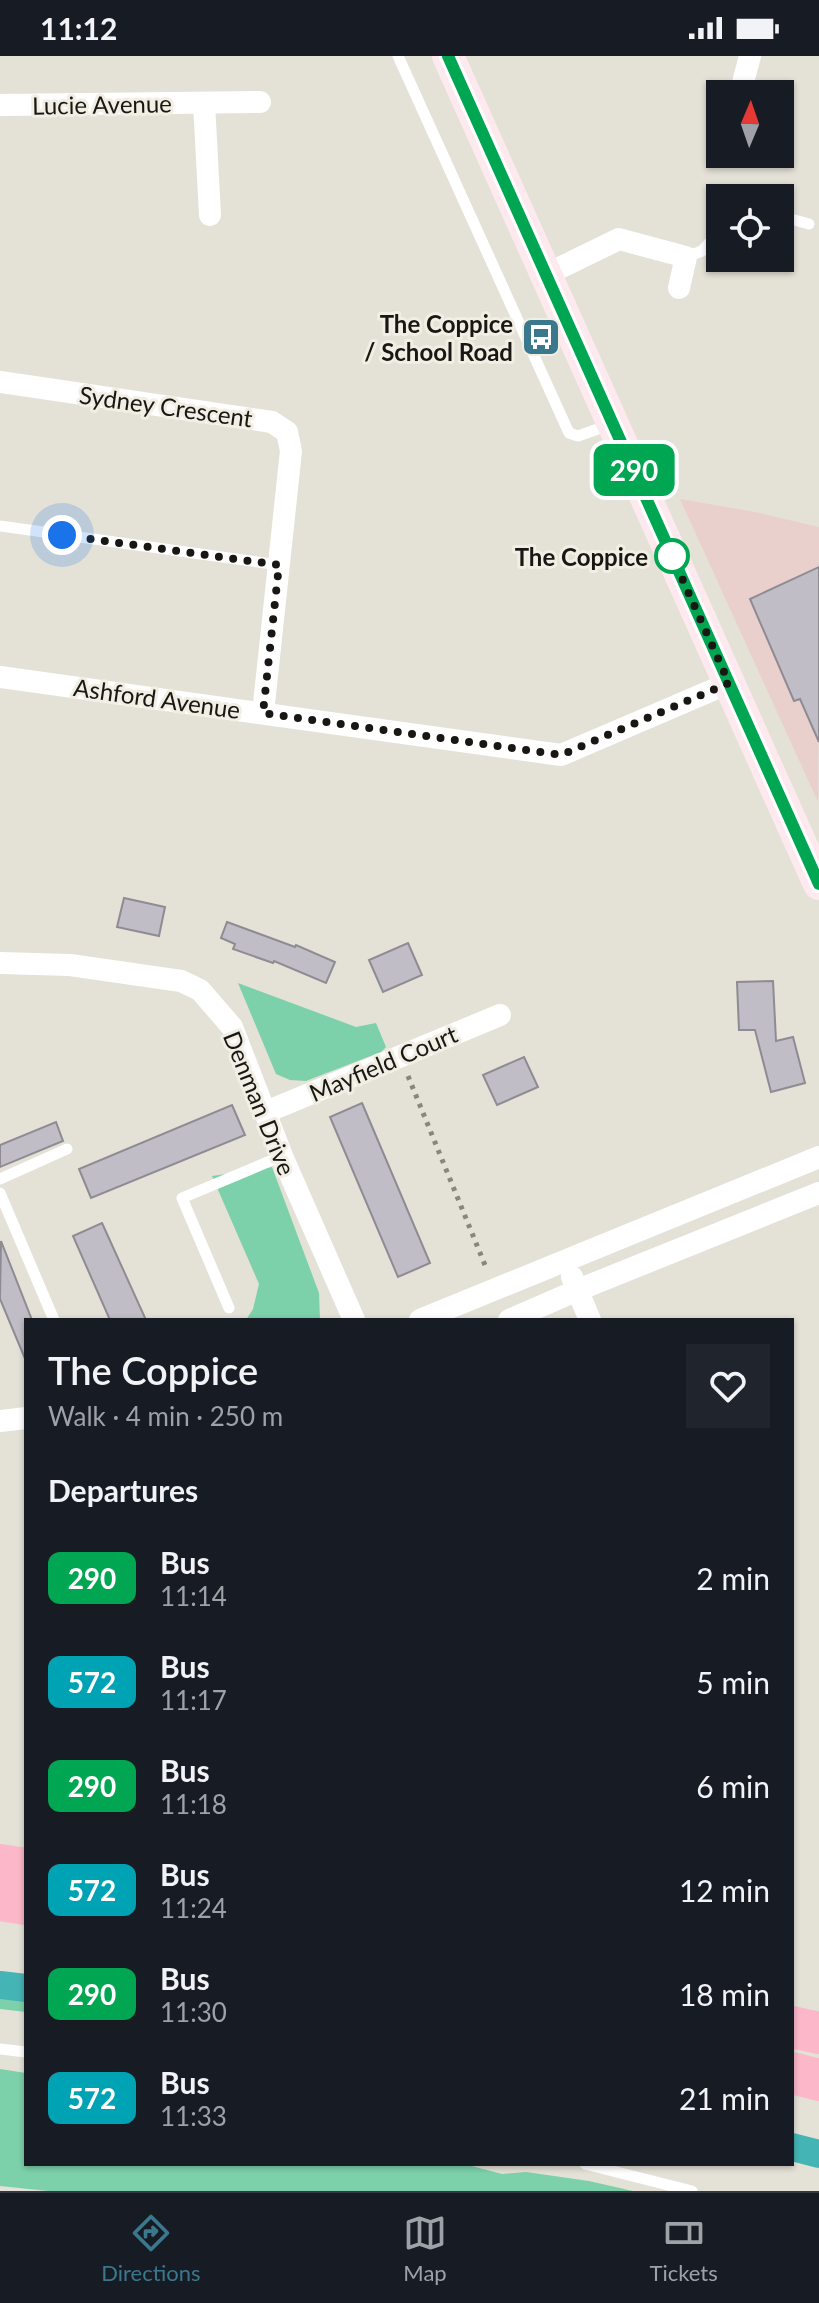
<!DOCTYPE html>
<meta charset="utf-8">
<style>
:root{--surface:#171b24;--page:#20242c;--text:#f1f3f6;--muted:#9ea1a6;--line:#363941;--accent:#39788d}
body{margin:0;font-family:Lato,sans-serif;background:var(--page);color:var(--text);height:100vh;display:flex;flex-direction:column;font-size:30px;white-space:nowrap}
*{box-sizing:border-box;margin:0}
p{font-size:26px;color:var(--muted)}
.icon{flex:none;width:44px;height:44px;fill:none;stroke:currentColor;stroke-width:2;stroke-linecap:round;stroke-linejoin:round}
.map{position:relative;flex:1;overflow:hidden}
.side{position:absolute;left:24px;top:1262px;width:770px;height:848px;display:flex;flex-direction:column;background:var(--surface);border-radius:0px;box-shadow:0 2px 6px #0004}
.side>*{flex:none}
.badge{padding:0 16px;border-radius:12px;font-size:28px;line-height:52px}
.needle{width:52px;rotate:2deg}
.fabs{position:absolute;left:706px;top:24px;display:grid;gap:16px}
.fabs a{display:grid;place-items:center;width:88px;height:88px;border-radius:0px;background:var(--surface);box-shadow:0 2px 6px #0004;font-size:40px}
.you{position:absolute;width:40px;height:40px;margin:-20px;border:6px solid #fff;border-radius:50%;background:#1a73e8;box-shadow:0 0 0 12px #1a73e833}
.map>.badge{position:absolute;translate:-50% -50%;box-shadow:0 0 0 4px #fff}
h2{padding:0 24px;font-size:30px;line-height:72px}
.round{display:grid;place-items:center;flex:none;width:84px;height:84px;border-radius:0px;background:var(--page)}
.summary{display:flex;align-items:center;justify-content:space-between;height:136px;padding:0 24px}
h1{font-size:38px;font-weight:600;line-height:60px}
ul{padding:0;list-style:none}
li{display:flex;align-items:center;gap:24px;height:104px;padding:0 24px}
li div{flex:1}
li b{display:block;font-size:30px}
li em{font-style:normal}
li .badge{min-width:88px;font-weight:700;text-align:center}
.status{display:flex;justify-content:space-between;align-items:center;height:56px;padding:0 40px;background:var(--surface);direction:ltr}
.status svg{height:22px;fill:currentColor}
.tab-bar{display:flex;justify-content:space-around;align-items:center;height:112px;border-top:2px solid var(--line);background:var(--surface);font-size:22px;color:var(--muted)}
.tab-bar a{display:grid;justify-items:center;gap:4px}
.tab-bar .on{color:var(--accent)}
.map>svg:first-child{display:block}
.education{fill:#ead0cc}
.green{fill:#7cd1ab}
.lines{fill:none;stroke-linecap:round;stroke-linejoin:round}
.canal{stroke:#45b4b5;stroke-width:28}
.building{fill:#c0bdc6;stroke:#8e8b93;stroke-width:2}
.path{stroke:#88867f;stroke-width:5;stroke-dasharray:4 6;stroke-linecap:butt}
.lane{stroke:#fff;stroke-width:11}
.street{stroke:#fff;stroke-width:22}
.secondary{stroke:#feeaee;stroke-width:32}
.highway{stroke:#fcb8c8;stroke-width:42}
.line-casing{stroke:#fff;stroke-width:18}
.line{stroke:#00a651;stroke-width:12}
.walk{stroke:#181713;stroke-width:8;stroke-dasharray:0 14.4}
.stop-dot{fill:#fff;stroke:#00a651;stroke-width:4}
.labels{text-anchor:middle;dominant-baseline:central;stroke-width:6;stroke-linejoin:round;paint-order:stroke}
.street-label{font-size:24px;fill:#181713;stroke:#f1eee4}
.poi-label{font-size:24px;font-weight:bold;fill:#181713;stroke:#f1eee4;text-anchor:end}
.stop-label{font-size:24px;font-weight:bold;fill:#181713;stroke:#f1eee4;text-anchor:end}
</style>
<div class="status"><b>11:12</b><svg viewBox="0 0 49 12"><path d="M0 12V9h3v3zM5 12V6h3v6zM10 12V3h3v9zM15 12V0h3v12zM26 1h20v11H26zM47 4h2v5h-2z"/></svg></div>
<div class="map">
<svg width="819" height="2135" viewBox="0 0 819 2135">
<rect width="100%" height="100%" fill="#e4e1d7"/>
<path class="education" d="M680 443 755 456 819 471 818 746Z"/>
<path class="green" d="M238 927 356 971 376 967 386 991 381 996 306 1025 290 1024 276 1018Z
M272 1111 319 1237 320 1264H246L253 1253 259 1228 212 1120Z
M0 1937 26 1940V1956L0 1953Z
M0 2013 26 2017V2108H464L502 2118 526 2116 589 2125 633 2135H48L0 2130Z"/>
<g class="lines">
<path class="canal" d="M0 1929 26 1932
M792 2091 819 2098"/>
</g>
<path class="building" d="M819 511V686L800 643 794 645 750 543Z
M124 842 165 851 159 880 117 871Z
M227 866 295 891 296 889 335 906 326 927 274 905 273 907 233 893 235 888 221 882Z
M408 887 422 919 383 936 369 904Z
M773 925 776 985 793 981 805 1027 771 1036 755 974H739L737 926Z
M524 1001 538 1031 497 1049 483 1019Z
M362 1047 430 1207 398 1221 330 1061Z
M232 1049 245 1079 91 1142 79 1113Z
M56 1066 63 1085 0 1111V1089Z
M102 1167 146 1264H110L73 1180Z
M1 1185 32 1264H26V1305L0 1243Z"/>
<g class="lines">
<path class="path" d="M408 1020 487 1214"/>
<path class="lane" d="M398 0 569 377 578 380 612 368
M780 160 809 168
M686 201 702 195 720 175
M0 470 279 509
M0 1123 67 1093
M0 1137 54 1264
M229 1252 182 1142 282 1100
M0 1993 26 1996
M585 2108 692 2135"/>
<path class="street" d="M740 38 750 0
M204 47 210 159
M0 49 260 46
M545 219 619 183 686 201 679 232
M0 326 272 366 287 376 291 395 263 657
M0 621 561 699 729 627
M0 907 70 909 181 925 200 934 232 971 282 1100 354 1264
M266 1056 500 959
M572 1221 590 1264
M420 1264 819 1101
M509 1264 578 1234 819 1137
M0 1365 26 1362"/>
<path class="secondary" d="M448 0 819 828"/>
<path class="highway" d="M0 1809 26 1813
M0 1844 26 1848
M792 1971 819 1977
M792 2017 819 2024"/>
</g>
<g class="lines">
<defs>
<path id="line" d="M448 0 819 828"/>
</defs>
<use href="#line" class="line-casing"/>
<use href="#line" class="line"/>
<path class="walk" d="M62 479 279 509 263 657 561 699 729 627 672 500"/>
</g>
<defs>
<symbol id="bus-square" viewBox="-11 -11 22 22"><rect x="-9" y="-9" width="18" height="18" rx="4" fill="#39788d" stroke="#f1eee4"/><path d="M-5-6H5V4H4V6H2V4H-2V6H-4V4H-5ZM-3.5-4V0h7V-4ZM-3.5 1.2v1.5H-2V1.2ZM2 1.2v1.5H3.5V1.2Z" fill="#fff"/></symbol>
</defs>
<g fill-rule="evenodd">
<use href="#bus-square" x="519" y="259" width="44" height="44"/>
</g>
<circle class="stop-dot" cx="672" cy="500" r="16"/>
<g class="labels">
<g class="street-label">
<text transform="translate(102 48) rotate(-1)">Lucie Avenue</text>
<text transform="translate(166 350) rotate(8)">Sydney Crescent</text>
<text transform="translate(157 642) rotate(8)">Ashford Avenue</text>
<text transform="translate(383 1007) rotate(-23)">Mayfield Court</text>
<text transform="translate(260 1047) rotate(68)">Denman Drive</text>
</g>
<g class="poi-label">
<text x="513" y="267">The Coppice<tspan x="513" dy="28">/ School Road</tspan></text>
</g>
<g class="stop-label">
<text x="648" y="500">The Coppice</text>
</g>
</g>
</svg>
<div class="fabs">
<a><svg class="needle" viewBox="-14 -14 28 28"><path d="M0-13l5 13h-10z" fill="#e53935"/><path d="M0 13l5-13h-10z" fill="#9ea1a6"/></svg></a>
<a><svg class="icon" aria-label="locate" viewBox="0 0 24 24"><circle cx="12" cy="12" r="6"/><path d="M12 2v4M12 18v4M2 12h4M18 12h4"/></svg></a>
</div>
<div class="you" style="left:62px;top:479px"></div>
<b class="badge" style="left:634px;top:414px;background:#00a651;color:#fff">290</b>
<section class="side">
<div class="summary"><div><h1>The Coppice</h1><p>Walk · 4 min · 250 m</p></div><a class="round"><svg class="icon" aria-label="heart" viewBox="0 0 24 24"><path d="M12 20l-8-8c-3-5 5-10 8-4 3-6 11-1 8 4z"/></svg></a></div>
<h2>Departures</h2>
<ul>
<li><span class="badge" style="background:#00a651;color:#fff">290</span><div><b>Bus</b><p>11:14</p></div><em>2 min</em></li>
<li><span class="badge" style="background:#00a3b4;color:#fff">572</span><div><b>Bus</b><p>11:17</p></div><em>5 min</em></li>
<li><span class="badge" style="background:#00a651;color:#fff">290</span><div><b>Bus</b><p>11:18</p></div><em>6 min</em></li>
<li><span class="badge" style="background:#00a3b4;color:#fff">572</span><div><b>Bus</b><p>11:24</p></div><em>12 min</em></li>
<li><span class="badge" style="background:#00a651;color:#fff">290</span><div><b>Bus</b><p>11:30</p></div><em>18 min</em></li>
<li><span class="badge" style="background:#00a3b4;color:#fff">572</span><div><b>Bus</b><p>11:33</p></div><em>21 min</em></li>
</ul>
</section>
</div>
<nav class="tab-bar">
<a class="on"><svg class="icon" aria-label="directions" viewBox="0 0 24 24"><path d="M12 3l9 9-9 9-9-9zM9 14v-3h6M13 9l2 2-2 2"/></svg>Directions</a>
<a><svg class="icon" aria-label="map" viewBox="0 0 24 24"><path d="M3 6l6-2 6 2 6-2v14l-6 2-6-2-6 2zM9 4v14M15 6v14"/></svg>Map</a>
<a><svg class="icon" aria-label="tickets" viewBox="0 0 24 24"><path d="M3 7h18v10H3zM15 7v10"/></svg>Tickets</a>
</nav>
